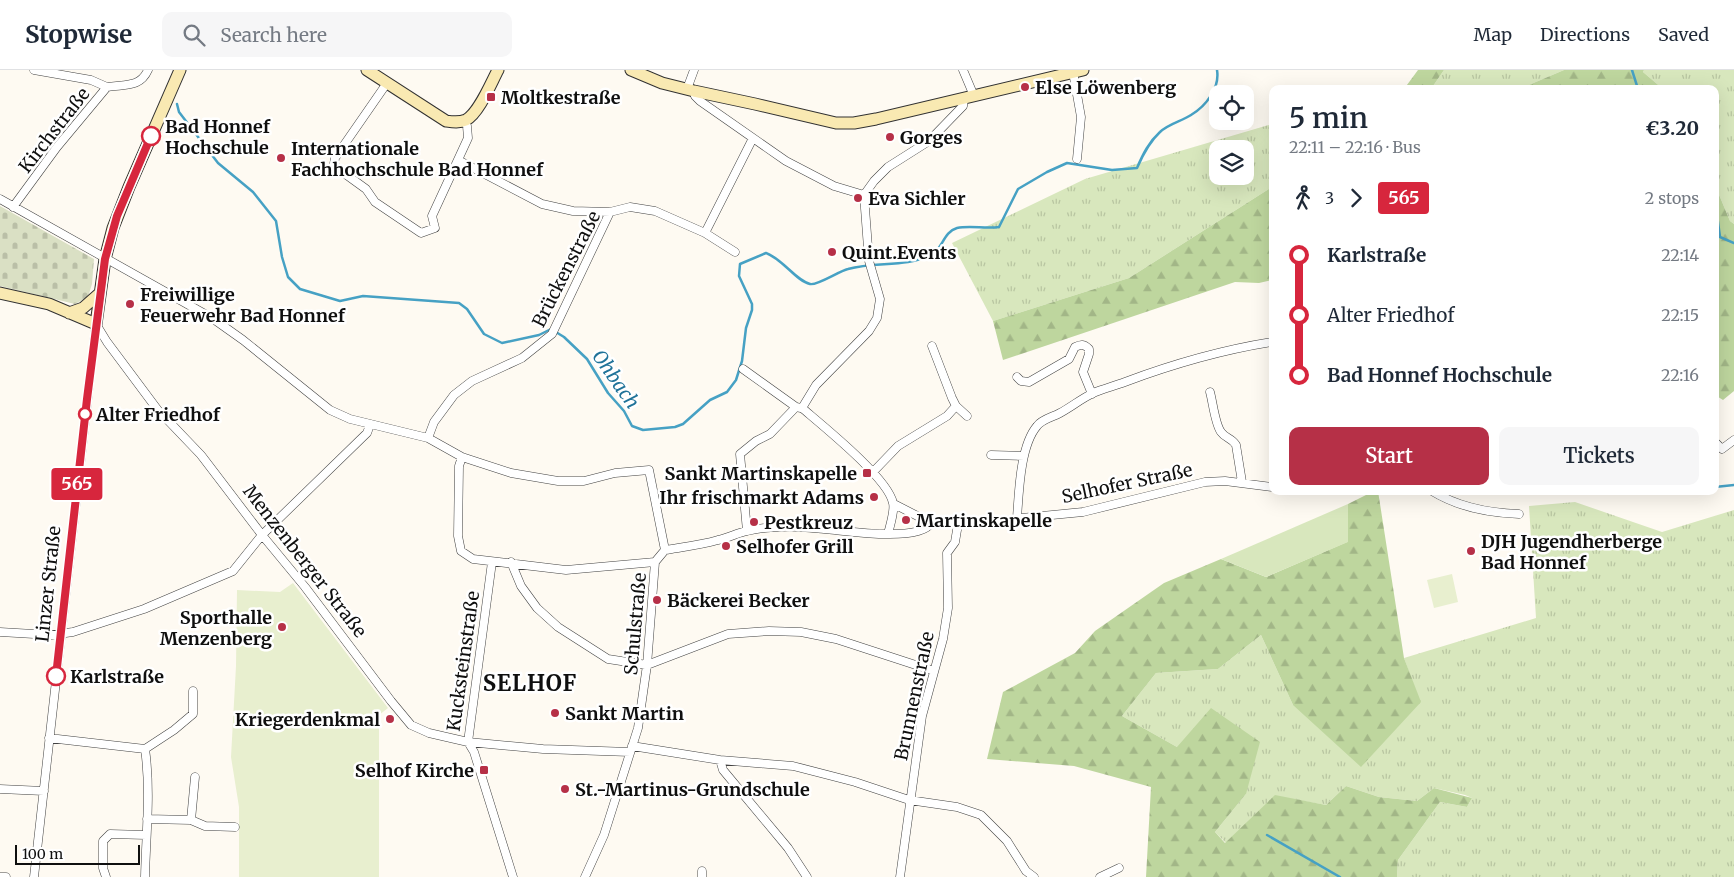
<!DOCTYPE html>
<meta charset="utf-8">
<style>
:root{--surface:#fff;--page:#f6f6f7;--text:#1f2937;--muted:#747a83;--line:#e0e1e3;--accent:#b63047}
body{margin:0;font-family:Merriweather,serif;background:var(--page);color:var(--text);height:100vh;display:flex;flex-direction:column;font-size:19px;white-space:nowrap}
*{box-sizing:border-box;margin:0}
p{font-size:16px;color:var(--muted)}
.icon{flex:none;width:28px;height:28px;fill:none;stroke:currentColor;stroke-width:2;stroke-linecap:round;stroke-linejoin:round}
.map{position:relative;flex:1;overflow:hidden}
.details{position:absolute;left:1269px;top:15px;width:450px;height:410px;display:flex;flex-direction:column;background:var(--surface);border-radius:10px;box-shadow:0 5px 20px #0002}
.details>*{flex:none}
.badge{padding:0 10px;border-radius:4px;font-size:18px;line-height:32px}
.controls{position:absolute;left:1209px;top:15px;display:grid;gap:10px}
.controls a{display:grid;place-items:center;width:45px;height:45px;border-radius:10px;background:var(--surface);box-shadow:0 5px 20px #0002;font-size:25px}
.scale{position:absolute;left:15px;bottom:12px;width:125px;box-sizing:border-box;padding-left:5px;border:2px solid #0f0f0f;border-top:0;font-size:14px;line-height:18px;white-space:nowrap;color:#0f0f0f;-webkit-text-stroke:4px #fff;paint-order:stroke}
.map>.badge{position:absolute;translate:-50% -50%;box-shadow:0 0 0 2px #fff}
.legs{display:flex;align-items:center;gap:8px;height:55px;padding:0 20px;font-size:16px}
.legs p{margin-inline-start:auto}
.overview{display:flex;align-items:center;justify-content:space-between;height:85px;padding:0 20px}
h1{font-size:28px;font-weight:600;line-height:38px}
.primary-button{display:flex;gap:10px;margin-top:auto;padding:10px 20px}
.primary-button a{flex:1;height:58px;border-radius:10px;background:var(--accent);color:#fff;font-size:20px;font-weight:600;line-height:58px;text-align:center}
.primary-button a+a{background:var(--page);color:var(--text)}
ul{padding:0 20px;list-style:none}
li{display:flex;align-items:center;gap:18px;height:60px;font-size:19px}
li i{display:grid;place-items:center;width:8px;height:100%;margin:0 6px;background:currentColor}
li i::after{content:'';width:12px;height:12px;margin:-6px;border:4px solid;border-radius:50%;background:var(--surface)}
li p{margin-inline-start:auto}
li:first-child i{background:linear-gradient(#0000 50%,currentColor 0)}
li:last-child i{background:linear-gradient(currentColor 50%,#0000 0)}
header{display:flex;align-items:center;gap:30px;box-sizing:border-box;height:70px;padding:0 25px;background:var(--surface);border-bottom:1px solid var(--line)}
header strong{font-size:24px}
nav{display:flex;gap:28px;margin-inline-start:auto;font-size:18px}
.search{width:350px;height:45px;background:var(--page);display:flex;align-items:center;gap:12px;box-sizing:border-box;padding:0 18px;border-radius:10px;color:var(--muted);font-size:19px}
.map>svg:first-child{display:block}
.grass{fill:url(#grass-tufts);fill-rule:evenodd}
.forest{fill:url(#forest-firs)}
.cemetery{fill:url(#cemetery-stones)}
.garden{fill:#d8e7bd}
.pitch{fill:#e8efcf}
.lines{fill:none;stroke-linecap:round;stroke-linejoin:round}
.stream{stroke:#46a1c4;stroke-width:2.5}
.street-casing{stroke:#424242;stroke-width:9}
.secondary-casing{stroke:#313131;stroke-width:13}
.street{stroke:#fff;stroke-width:8}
.secondary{stroke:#f9e9b2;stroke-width:11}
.line-1-casing{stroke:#fff;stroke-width:11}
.line-1{stroke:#d7263d;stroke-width:8}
.poi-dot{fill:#b63047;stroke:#fff;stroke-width:2}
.stop-1-dot{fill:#fff;stroke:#d7263d;stroke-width:2.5}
.labels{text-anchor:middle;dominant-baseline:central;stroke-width:5;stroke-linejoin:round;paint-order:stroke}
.poi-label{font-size:18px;font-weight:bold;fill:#0f0f0f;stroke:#fff;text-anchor:start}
.stop-label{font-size:18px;font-weight:bold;fill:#0f0f0f;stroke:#fff;text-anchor:start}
.street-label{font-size:18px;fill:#0f0f0f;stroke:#fff}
.water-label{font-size:19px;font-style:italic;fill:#207399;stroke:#fff}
.district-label{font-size:22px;font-weight:bold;letter-spacing:1px;fill:#0f0f0f;stroke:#fff}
</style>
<header>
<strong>Stopwise</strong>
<div class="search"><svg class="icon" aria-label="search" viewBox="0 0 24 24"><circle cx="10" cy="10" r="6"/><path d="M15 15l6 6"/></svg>Search here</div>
<nav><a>Map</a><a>Directions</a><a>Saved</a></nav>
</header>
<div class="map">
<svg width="1734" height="807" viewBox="0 0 1734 807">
<defs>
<pattern id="grass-tufts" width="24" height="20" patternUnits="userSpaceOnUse" patternTransform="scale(1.25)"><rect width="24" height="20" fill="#d8e7bd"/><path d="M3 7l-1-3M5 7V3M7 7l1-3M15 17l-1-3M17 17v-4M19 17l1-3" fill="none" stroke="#b8c5a1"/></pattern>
<pattern id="forest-firs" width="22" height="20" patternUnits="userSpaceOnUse" patternTransform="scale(1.25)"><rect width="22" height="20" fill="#bed69e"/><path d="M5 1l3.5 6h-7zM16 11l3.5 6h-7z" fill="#a2b687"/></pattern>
<pattern id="cemetery-stones" width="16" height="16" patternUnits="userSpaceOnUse" patternTransform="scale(1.25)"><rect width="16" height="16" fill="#dae0c4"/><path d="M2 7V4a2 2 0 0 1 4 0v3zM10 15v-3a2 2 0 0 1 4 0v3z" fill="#babfa7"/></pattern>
</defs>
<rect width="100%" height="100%" fill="#fefaf2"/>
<path class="grass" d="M1444 0H1564L1519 19H1431Z
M1644 0H1734V154L1730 151 1715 115V19H1663L1643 2Z
M1272 54V117L1129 208 993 251 952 173 1085 109ZM1218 79H1245V106H1218Z
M1575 432 1662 462 1734 440V807H1397L1398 790 1440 732 1467 737 1472 728 1465 725 1434 718 1417 731 1379 727 1346 716 1326 735 1275 726 1226 773 1215 762 1246 724 1177 677 1122 646 1156 603 1218 599 1261 565 1293 635 1420 632 1404 588 1536 548 1529 436Z"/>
<path class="forest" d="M1418 0H1444L1431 19H1404Z
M1564 0H1644L1643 2 1663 19H1519Z
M1715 115 1730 151 1734 154V321L1723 330 1715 325Z
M1272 117V210L1259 213 1235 212 1003 290 993 251 1129 208Z
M1374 421H1378L1404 588 1421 632 1361 697 1293 635 1261 565 1218 599 1156 603 1122 646 1177 677 1211 638 1260 672 1246 724 1215 762 1225 773 1275 725 1326 735 1346 716 1379 727 1417 731 1434 718 1472 728 1467 737 1440 732 1398 790 1397 807H1146L1151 717 1074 696 987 689 1003 622 1075 583 1095 561 1164 513 1221 489 1266 507 1347 472 1348 434Z"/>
<path class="cemetery" d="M0 136 94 189 92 214 88 227 75 234 0 216Z"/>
<path class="garden" d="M1348 434V472L1266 507 1221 489Z"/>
<path class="pitch" d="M1452 504 1458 532 1434 538 1427 510Z
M293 513 388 638 379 645V807H239V737L231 687 236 596 237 520 280 522Z"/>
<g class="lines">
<path class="stream" d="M1632 0 1638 19
M177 34 179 42 218 93 253 122 276 151 282 187 288 207 300 219 340 231 363 226 459 233 467 239 484 264 502 273 539 265 551 259 564 267 587 289 608 323 624 341 632 356 643 360 675 357 683 354 710 330 727 322 736 310 742 291 746 258 752 240V234L739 206 740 194 766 183C783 189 796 211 810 214 817 216 839 201 848 199 876 191 905 198 931 185 943 179 943 162 957 158 970 155 985 159 999 157L1018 119 1047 102 1067 93 1112 100 1137 98C1143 84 1149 72 1160 62 1168 54 1182 51 1191 45 1206 36 1220 18 1217 0
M1715 130 1720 167 1734 173
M1715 417 1734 415
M1267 765 1340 807"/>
<defs>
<path id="street" d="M34 0 91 10 107 17
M963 0 974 26
M1073 2 1081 47 1077 89
M387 13 335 88 334 94 337 98 366 119 375 132 421 163 435 158 432 146 468 68 467 56 464 51
M687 19 694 0
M694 21 695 26 700 31 786 91 834 116 864 125
M458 90 542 134 573 141 610 142
M864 125 874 111 888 97 929 71 963 36 964 29
M0 129 212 248 243 270 330 340 350 349 428 368 462 387 511 403 558 411H584L615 403 649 400 665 480
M13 137 57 77 107 17C125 14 140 18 148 0
M705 163 735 182
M96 254 107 272 157 339 201 385 262 465 305 517 391 631 411 655 429 663 468 672 543 679 630 682
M932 276 952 328 956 336 967 346
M743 299 796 337 801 338
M1017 307 1021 311 1029 312 1069 289 1075 277C1081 274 1084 274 1089 279V284L1083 302 1092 324
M1210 322C1213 333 1215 354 1221 362 1225 368 1232 368 1236 375L1242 412
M802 338 816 315 869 261 877 248 880 229 869 191 864 125
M802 338C823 356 888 408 893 433 895 441 890 455 888 464
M428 368 434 352 454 325 472 311 522 288 552 264 610 142 630 137 655 141 705 163 753 68
M1715 372 1722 379 1734 370
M991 385 1024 386
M462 387 459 396 458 466 461 481 473 489 566 500 655 492
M873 402 898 376 947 346 956 336
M1432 421C1458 437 1489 443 1519 444
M894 434 931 453 958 454 1083 442 1205 412 1225 411 1272 417
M1017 448C1019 422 1020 376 1037 356 1042 349 1053 347 1060 343 1071 337 1081 329 1093 323 1103 319 1114 316 1125 312 1173 294 1222 280 1272 272
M747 461 740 384 756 371 770 364 796 337
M665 480C683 477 701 475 718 470 728 468 737 463 747 461 775 454 806 457 835 460 853 462 921 471 931 453
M492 492 468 672 474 682 513 807
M511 492 521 516 537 538 558 557 608 589 647 595 728 564 769 561 801 562 836 569 934 601
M0 562 51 565 73 562 144 539 233 501 262 465 367 363 370 355
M49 668 145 679C151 721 146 764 145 807
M632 676 720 690 793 696 855 712 909 730 957 737 981 745 1007 771 1026 801 1034 807
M145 679 174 660 193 644V621
M720 690 723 700 788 778 807 807
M0 719 44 721
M147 749 191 750 205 756 235 757
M191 750 195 707
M0 807H6
M34 807 96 254
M106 807 103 798V771L110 764 146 765
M585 807 604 765 638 658 647 595 655 492 665 480
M702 807V801
M900 807 922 646 943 569 948 538 947 483 955 472 958 454
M1100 807 1119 798"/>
<path id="secondary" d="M367 0 446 51C453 52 459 53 466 50 479 43 491 13 498 0
M631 0 662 13 694 21 755 34 836 53H854L876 49 1083 0
M0 223 49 234 96 254 105 189 113 158 129 117 180 0
M69 243 83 238 100 223"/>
</defs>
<use href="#street" class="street-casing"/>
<use href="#secondary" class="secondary-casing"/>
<use href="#street" class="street"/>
<use href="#secondary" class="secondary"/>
</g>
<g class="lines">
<defs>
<path id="line-1" d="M56 606 87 329 105 189 117 146 151 66"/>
</defs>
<use href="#line-1" class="line-1-casing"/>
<use href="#line-1" class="line-1"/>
</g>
<g class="poi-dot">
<circle cx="1025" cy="17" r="5"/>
<rect x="486" y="22" width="10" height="10" rx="2.5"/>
<circle cx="890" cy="67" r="5"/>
<circle cx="281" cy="88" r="5"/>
<circle cx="858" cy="128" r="5"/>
<circle cx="832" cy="182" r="5"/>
<circle cx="130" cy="234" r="5"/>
<rect x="862" y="398" width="10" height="10" rx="2.5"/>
<circle cx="874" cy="427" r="5"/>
<circle cx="906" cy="450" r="5"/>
<circle cx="754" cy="452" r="5"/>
<circle cx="726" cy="476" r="5"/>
<circle cx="1471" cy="481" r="5"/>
<circle cx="657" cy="530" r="5"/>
<circle cx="282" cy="557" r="5"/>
<circle cx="555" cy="643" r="5"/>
<circle cx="390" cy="649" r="5"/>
<rect x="479" y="695" width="10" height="10" rx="2.5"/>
<circle cx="565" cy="719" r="5"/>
</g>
<g class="stop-1-dot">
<circle cx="151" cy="66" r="9"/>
<circle cx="85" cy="344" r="6"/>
<circle cx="56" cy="606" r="9"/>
</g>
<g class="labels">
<g class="poi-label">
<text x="1035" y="17">Else Löwenberg</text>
<text x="501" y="27">Moltkestraße</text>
<text x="900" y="67">Gorges</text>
<text x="291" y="78">Internationale<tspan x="291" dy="21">Fachhochschule Bad Honnef</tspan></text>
<text x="868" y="128">Eva Sichler</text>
<text x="842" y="182">Quint.Events</text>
<text x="140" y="224">Freiwillige<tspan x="140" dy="21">Feuerwehr Bad Honnef</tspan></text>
<text x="857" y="403" text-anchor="end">Sankt Martinskapelle</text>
<text x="864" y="427" text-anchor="end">Ihr frischmarkt Adams</text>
<text x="916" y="450">Martinskapelle</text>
<text x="764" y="452">Pestkreuz</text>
<text x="1481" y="471">DJH Jugendherberge<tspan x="1481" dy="21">Bad Honnef</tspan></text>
<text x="736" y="476">Selhofer Grill</text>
<text x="667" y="530">Bäckerei Becker</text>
<text x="272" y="547" text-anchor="end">Sporthalle<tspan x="272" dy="21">Menzenberg</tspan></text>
<text x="565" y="643">Sankt Martin</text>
<text x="380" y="649" text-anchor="end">Kriegerdenkmal</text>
<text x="474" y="700" text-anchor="end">Selhof Kirche</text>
<text x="575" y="719">St.-Martinus-Grundschule</text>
</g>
<g class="stop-label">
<text x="165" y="56">Bad Honnef<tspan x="165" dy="21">Hochschule</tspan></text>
<text x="96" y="344">Alter Friedhof</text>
<text x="70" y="606">Karlstraße</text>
</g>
<g class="street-label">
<text transform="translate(54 60) rotate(-52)">Kirchstraße</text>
<text transform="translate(566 199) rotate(-63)">Brückenstraße</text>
<text transform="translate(1127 413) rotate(-12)">Selhofer Straße</text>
<text transform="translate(305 491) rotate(52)">Menzenberger Straße</text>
<text transform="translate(48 514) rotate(-84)">Linzer Straße</text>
<text transform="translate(635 554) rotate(-85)">Schulstraße</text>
<text transform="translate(463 591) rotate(-82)">Kucksteinstraße</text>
<text transform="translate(914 626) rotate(-78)">Brunnenstraße</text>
</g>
<g class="water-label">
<text transform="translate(616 309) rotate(55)">Ohbach</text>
</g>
<g class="district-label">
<text x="530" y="613">SELHOF</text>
</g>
</g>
</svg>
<div class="controls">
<a><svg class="icon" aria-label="locate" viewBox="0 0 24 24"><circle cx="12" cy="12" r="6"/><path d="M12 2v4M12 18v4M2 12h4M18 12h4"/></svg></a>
<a><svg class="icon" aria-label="layers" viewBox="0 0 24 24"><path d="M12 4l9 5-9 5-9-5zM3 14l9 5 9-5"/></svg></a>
</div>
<div class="scale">100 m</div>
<b class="badge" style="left:77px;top:414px;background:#d7263d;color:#fff">565</b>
<section class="details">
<div class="overview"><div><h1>5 min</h1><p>22:11 – 22:16 · Bus</p></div><b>€3.20</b></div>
<div class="legs"><svg class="icon" aria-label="walk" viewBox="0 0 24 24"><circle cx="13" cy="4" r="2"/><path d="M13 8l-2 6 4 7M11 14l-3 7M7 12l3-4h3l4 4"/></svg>3<svg class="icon" aria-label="forward" viewBox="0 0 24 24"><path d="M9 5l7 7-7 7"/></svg><b class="badge" style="background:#d7263d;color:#fff">565</b><p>2 stops</p></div>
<ul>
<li><i style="color:#d7263d"></i><b>Karlstraße</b><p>22:14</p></li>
<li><i style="color:#d7263d"></i><span>Alter Friedhof</span><p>22:15</p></li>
<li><i style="color:#d7263d"></i><b>Bad Honnef Hochschule</b><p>22:16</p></li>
</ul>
<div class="primary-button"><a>Start</a><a>Tickets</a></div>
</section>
</div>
